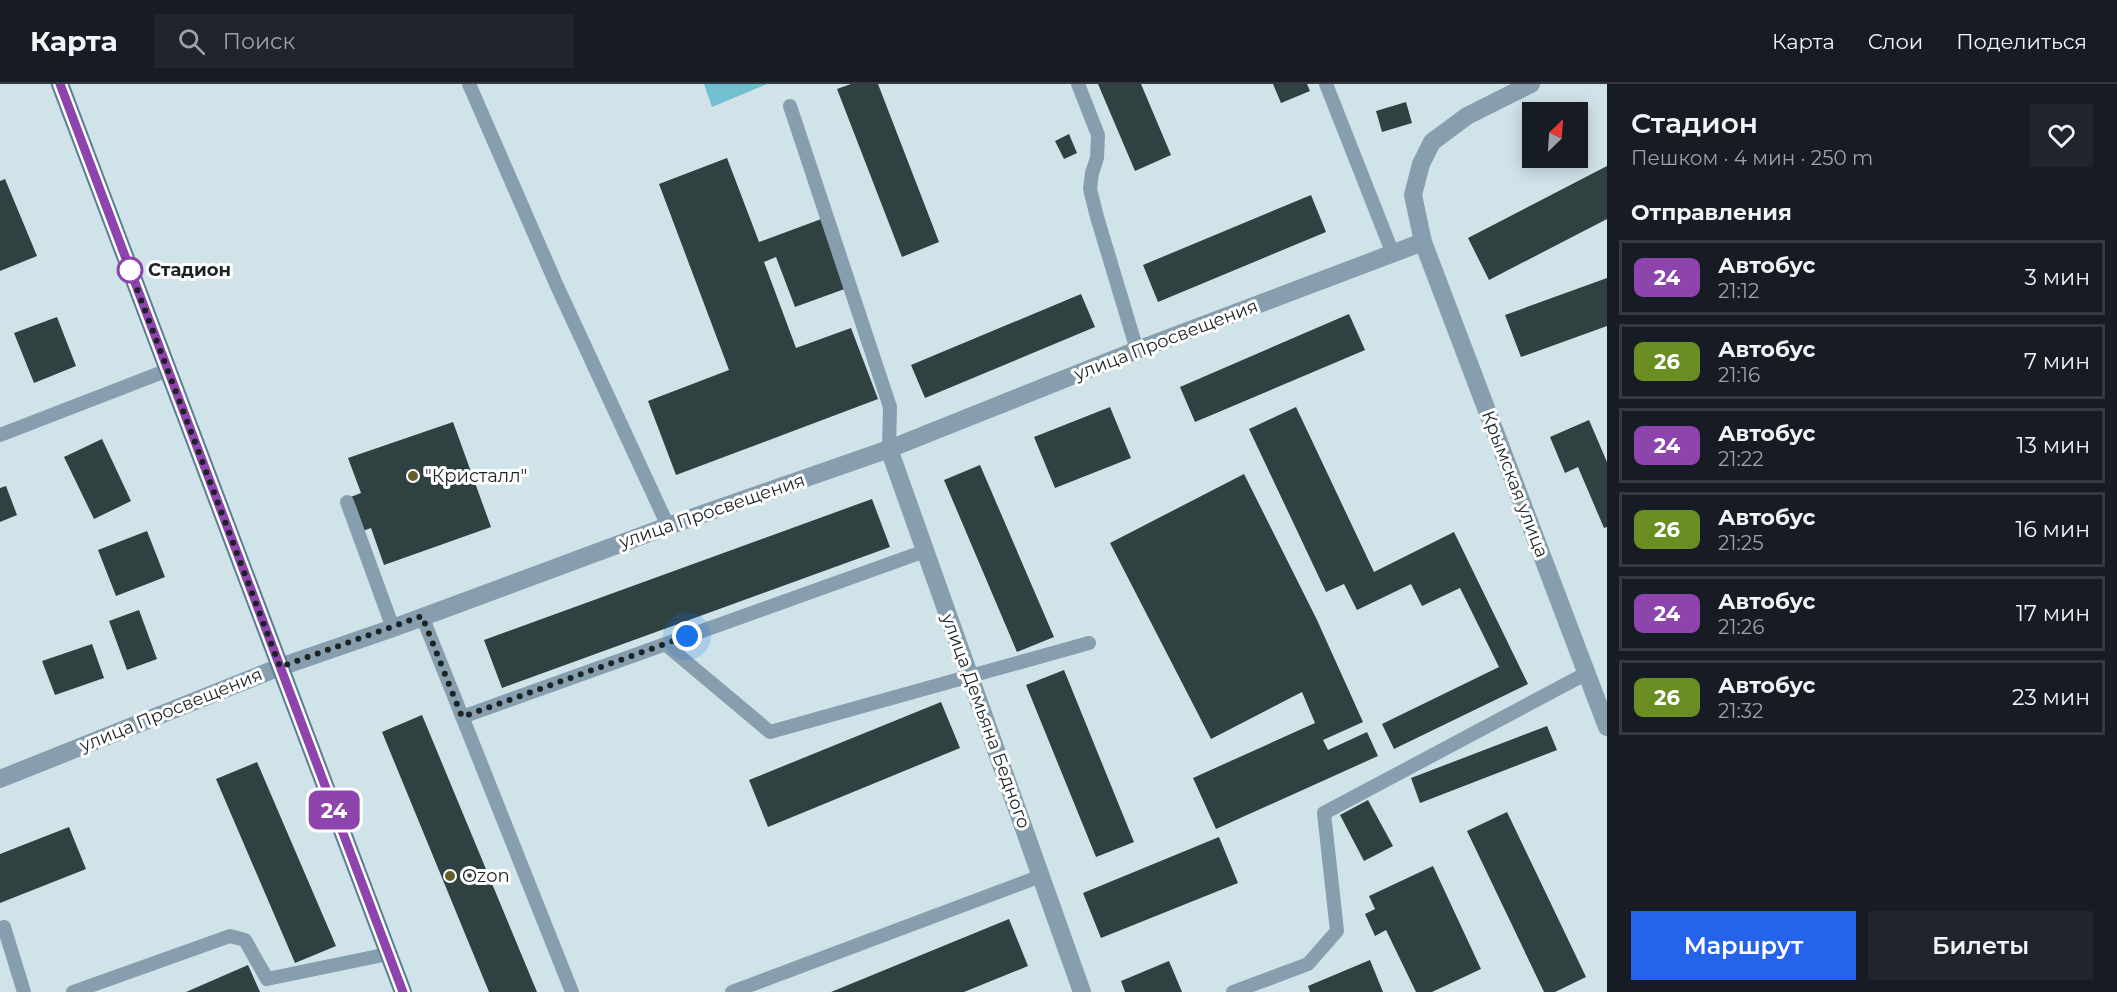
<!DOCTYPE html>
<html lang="ru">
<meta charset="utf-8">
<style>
:root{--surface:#171b24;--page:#20242c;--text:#f1f3f6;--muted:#9ea1a6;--line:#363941;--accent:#2563eb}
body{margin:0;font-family:Montserrat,sans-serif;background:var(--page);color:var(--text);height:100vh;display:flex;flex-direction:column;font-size:22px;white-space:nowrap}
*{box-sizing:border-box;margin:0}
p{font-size:20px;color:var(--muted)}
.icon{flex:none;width:33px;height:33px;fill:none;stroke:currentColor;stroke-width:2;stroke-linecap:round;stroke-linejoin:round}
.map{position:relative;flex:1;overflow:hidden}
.panel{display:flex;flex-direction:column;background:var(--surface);width:510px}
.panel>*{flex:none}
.badge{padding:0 12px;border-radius:9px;font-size:21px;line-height:39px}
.needle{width:39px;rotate:25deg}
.controls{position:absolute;left:1522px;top:18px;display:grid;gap:12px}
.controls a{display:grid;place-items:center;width:66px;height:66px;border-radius:0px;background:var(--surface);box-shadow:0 3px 15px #0003;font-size:30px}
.you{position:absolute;width:30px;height:30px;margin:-15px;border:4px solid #fff;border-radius:50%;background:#1a73e8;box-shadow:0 0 0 9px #1a73e833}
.map>.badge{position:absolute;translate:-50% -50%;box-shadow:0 0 0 3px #fff}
h2{padding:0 24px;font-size:22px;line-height:54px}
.round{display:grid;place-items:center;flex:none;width:63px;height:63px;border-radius:0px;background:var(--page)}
.headline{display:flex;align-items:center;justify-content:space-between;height:102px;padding:0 24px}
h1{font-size:28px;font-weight:600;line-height:45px}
.button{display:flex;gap:12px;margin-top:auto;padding:12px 24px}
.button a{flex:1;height:69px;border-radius:0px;background:var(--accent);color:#fff;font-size:24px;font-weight:600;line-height:69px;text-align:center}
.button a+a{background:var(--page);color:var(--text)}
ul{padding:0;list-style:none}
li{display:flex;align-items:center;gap:18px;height:75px;margin:0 12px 9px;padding:0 12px;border:3px solid var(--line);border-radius:0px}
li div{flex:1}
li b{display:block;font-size:22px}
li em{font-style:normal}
li .badge{min-width:66px;font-weight:700;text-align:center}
header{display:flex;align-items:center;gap:36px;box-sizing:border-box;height:84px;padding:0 30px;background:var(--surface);border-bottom:2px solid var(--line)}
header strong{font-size:28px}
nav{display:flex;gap:33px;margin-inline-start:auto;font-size:21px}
.search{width:420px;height:54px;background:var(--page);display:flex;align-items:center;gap:15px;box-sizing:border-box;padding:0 21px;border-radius:0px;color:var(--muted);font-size:22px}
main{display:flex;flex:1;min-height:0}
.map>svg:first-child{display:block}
.green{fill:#73bfd2}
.building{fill:#2f4140}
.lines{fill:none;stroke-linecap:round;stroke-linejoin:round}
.lane{stroke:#869eae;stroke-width:14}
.street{stroke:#869eae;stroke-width:18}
.secondary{stroke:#5a7e96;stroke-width:18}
.line-casing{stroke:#fff;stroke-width:14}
.line{stroke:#8e44ad;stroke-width:9}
.walk{stroke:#1c2325;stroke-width:6;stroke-dasharray:0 10.8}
.stop-dot{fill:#fff;stroke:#8e44ad;stroke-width:3}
.poi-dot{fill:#655d2a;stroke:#fff;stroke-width:2}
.labels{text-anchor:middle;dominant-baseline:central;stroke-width:6;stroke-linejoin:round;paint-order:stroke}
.stop-label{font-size:18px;font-weight:bold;fill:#1c2325;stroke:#fff;text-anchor:start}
.street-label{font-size:18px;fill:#1c2325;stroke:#fff}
.poi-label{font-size:18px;fill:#1c2325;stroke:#fff;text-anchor:start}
</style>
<header>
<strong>Карта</strong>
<div class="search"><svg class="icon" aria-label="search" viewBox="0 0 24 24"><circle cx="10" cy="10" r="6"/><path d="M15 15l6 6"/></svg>Поиск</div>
<nav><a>Карта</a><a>Слои</a><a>Поделиться</a></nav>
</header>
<main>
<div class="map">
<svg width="1607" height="908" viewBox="0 0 1607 908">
<rect width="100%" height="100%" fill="#cfe3e9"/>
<path class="green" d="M704 0H767L712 23Z"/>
<path class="building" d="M851 0H878L939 158 902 173 837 5Z
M1098 0H1141L1171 71 1135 87Z
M1273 0H1307L1310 7 1281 19Z
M1406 18 1412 39 1382 48 1376 27Z
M1069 50 1077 69 1064 75 1055 57Z
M727 74 759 158 824 134 850 203 795 223 776 173 764 178 796 264 851 244 878 315 676 391 648 317 729 286 659 100Z
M1607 82V135L1489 196 1468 154Z
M5 95 37 172 0 187V97Z
M1311 111 1326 148 1158 218 1143 181Z
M1607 194V242L1521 273 1505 231Z
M1081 210 1095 243 925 314 911 281Z
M1349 230 1365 266 1195 338 1180 303Z
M57 233 76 282 34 299 14 249Z
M1110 323 1131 374 1055 404 1034 353Z
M1296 323 1374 488 1454 448 1528 600 1394 665 1382 640 1499 583 1460 504 1422 522 1411 500 1357 526 1344 500 1326 508 1249 345Z
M1589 336 1607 378V443L1604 444 1578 383 1565 389 1550 353Z
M453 338 491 443 384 481 371 444 360 448 348 414 361 409 348 374Z
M102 355 131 417 94 435 64 373Z
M980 381 1054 553 1017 568 944 396Z
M1244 390 1317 536 1363 638 1323 656 1328 666 1367 648 1378 672 1216 745 1193 694 1315 639 1302 608 1211 655 1110 459Z
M6 402 17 431 0 438V404Z
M872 415 890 463 502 604 484 556Z
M147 447 165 493 116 512 98 466Z
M139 526 157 575 127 586 109 537Z
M92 560 104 594 55 611 42 577Z
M1064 586 1134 758 1096 773 1026 601Z
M941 618 960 664 768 743 749 696Z
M422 631 537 908H489L382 648Z
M1547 642 1557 666 1420 719 1411 694Z
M257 678 336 862 295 879 216 695Z
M1368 716 1393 762 1364 777 1340 731Z
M1507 728 1586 893 1555 908H1544L1467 747Z
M69 743 86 785 0 819V770Z
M1219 753 1238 799 1101 854 1083 809Z
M1433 782 1481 885 1432 908H1416L1386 846 1375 852 1365 830 1375 825 1369 812Z
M1009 835 1028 882 964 908H831Z
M1370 876 1383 908H1310L1308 902Z
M1169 877 1182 908H1125L1121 897Z
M248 881 260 908H186Z"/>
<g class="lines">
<path class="lane" d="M469 0 557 202 668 442
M1078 0 1098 51 1097 74 1092 89 1090 105 1097 133 1137 266
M1326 0 1393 170
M790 22 890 323 889 365
M0 351 168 286
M347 418 393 544
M422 532 572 908
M665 560 770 648 1089 559
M462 633 925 467
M0 845 4 843 24 908
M73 908 230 852 245 856 267 895 388 870
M732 908 1041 792
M1233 908 1308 880 1337 847 1324 729 1587 589"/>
<path class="street" d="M1531 0 1467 32 1432 58 1421 80 1413 111 1423 158 1607 643
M889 365 1082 908
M0 695 280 583 393 544 668 442 889 365 1137 266 1423 158"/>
<path class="secondary" d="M60 0 403 908"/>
</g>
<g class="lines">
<defs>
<path id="line" d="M60 0 403 908"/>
</defs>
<use href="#line" class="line-casing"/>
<use href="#line" class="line"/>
<path class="walk" d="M130 186 126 176 280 583 422 532 462 633 687 552"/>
</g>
<circle class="stop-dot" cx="130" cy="186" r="12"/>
<g class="poi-dot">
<circle cx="413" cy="392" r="6"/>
<circle cx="450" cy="792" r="6"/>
</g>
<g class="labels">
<g class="stop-label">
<text x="148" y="186">Стадион</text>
</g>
<g class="street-label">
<text transform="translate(1166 256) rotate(-21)">улица Просвещения</text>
<text transform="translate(1515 400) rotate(69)">Крымская улица</text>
<text transform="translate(712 427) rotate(-19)">улица Просвещения</text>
<text transform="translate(171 626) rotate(-22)">улица Просвещения</text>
<text transform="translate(986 637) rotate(70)">улица Демьяна Бедного</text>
</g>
<g class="poi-label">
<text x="425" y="392">"Кристалл"</text>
<text x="462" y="792">Ozon</text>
</g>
</g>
</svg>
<div class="controls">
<a><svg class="needle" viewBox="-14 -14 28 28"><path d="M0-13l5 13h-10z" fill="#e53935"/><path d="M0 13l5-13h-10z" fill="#9ea1a6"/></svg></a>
</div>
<div class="you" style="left:687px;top:552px"></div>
<b class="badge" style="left:334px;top:726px;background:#8e44ad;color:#fff">24</b>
</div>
<section class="panel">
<div class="headline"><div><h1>Стадион</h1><p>Пешком · 4 мин · 250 m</p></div><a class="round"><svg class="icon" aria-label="heart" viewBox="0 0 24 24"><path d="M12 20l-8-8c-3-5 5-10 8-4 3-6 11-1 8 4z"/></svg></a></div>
<h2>Отправления</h2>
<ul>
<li><span class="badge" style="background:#8e44ad;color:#fff">24</span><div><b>Автобус</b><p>21:12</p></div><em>3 мин</em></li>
<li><span class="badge" style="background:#6b8e23;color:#fff">26</span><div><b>Автобус</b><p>21:16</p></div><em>7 мин</em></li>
<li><span class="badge" style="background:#8e44ad;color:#fff">24</span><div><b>Автобус</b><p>21:22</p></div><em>13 мин</em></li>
<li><span class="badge" style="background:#6b8e23;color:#fff">26</span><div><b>Автобус</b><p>21:25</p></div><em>16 мин</em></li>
<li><span class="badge" style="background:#8e44ad;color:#fff">24</span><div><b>Автобус</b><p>21:26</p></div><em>17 мин</em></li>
<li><span class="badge" style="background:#6b8e23;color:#fff">26</span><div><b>Автобус</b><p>21:32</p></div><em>23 мин</em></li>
</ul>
<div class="button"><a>Маршрут</a><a>Билеты</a></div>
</section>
</main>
